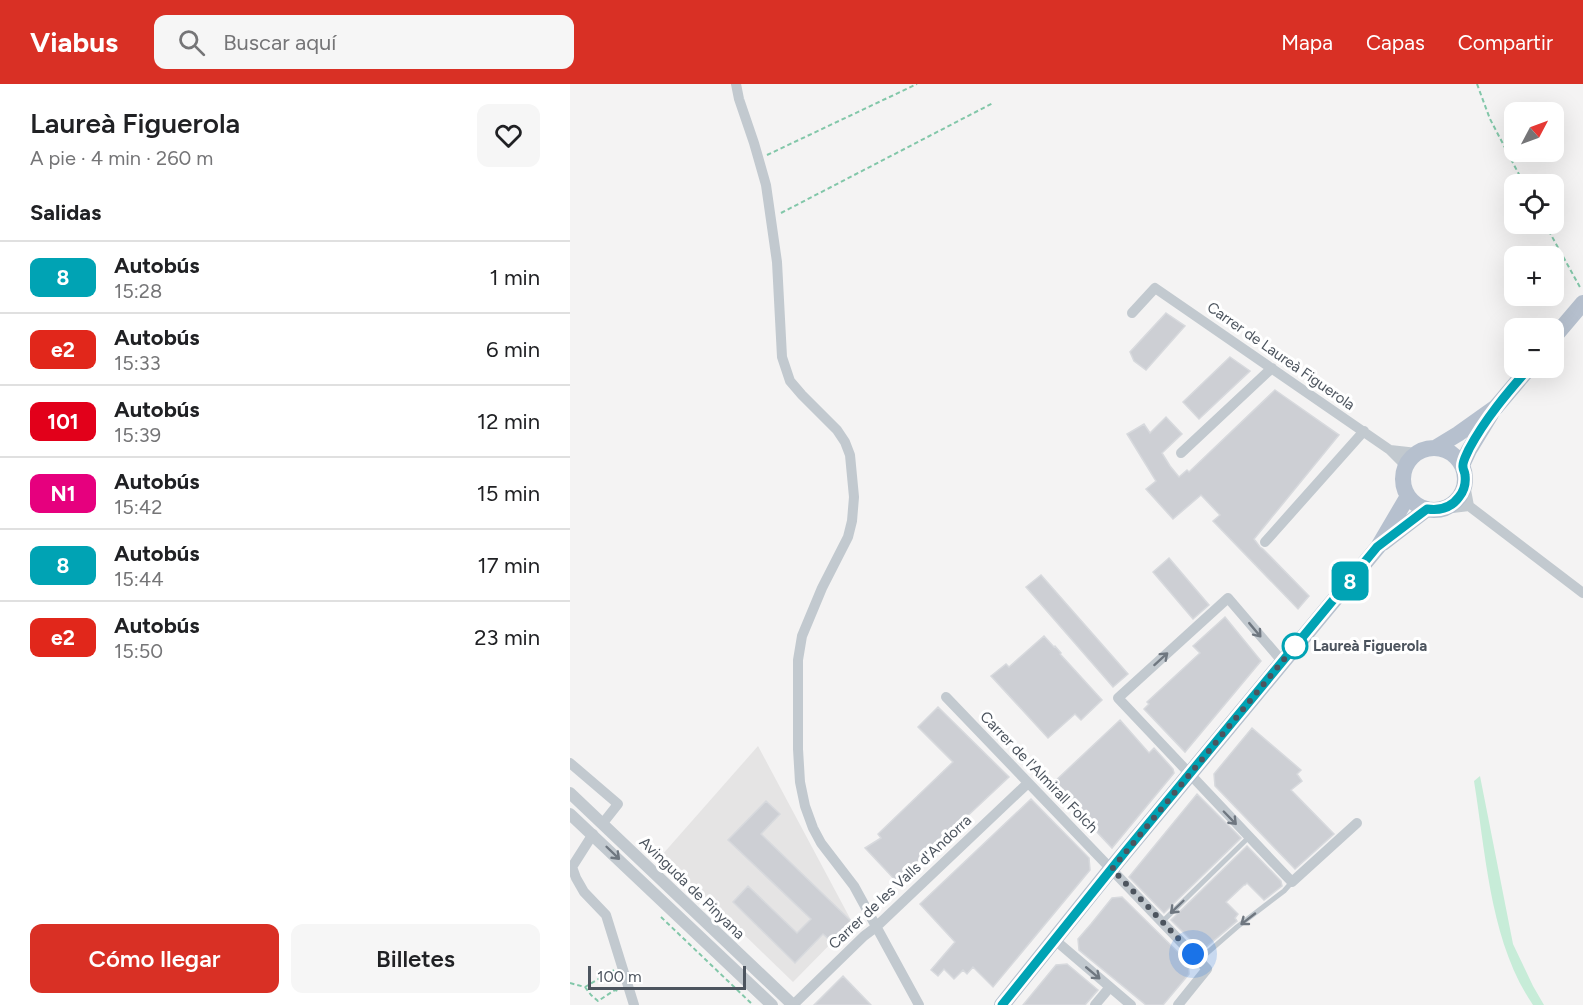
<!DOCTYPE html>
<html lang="es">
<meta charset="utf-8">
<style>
:root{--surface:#fff;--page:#f6f6f6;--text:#202124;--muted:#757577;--line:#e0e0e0;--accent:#d93025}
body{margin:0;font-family:Figtree,sans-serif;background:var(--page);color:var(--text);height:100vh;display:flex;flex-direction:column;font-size:22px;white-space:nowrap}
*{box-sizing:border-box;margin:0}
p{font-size:20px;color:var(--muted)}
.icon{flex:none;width:33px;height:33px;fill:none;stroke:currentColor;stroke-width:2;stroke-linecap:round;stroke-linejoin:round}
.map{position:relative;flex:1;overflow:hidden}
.side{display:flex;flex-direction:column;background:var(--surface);width:570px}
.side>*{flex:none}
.badge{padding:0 12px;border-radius:9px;font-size:21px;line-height:39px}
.needle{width:39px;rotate:49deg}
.fabs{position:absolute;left:934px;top:18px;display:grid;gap:12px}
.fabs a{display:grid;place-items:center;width:60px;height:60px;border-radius:12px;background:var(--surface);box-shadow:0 6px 24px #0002;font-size:30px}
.scale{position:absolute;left:18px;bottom:15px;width:158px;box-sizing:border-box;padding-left:6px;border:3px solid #4c545e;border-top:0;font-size:16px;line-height:21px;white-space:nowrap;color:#4c545e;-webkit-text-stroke:4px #fff;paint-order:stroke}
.you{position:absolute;width:30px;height:30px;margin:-15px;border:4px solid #fff;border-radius:50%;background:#1a73e8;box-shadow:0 0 0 9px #1a73e833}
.map>.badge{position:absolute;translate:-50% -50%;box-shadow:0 0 0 3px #fff}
h2{padding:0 30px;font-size:22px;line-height:54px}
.round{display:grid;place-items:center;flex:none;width:63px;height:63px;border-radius:12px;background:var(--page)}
.summary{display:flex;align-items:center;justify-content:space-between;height:102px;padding:0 30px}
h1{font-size:28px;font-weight:600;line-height:45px}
.cta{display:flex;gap:12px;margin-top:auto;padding:12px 30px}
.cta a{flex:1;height:69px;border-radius:12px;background:var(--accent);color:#fff;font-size:24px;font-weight:600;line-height:69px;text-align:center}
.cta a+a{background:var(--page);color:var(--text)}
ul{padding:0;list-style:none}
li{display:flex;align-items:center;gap:18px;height:72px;padding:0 30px;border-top:2px solid var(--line)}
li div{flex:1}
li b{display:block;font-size:22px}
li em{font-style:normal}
li .badge{min-width:66px;font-weight:700;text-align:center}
header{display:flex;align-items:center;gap:36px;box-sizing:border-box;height:84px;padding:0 30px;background:var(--accent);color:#fff}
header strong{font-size:28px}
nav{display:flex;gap:33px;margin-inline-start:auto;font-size:21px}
.search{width:420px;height:54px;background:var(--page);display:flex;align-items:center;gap:15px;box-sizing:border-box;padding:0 21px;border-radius:12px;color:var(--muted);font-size:22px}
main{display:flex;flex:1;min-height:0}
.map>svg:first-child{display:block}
.education{fill:#e5e4e4}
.green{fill:#c7ecd8}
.building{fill:#cdcfd4;stroke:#d7d9dd;stroke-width:1.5}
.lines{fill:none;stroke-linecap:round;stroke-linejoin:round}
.path{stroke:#82c7a9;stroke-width:2;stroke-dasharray:4.5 3;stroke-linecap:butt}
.service{stroke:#c2c9cf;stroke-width:5}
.minor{stroke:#c2c9cf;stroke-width:10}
.tertiary{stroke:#c2c9cf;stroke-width:12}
.primary{stroke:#b6c0ce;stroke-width:16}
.oneway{stroke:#6f7780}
.line-casing{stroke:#fff;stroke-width:14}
.line{stroke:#00a3b4;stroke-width:9}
.walk{stroke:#4c545e;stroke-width:6;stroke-dasharray:0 10.8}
.stop-dot{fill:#fff;stroke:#00a3b4;stroke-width:3}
.labels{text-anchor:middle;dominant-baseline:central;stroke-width:6;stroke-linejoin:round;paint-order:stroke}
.street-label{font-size:15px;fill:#4c545e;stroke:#fff}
.stop-label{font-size:15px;font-weight:bold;fill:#4c545e;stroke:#fff;text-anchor:start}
</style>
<header>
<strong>Viabus</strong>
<div class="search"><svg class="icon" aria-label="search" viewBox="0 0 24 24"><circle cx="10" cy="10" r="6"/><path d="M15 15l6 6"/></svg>Buscar aquí</div>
<nav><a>Mapa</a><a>Capas</a><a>Compartir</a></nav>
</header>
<main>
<section class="side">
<div class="summary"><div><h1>Laureà Figuerola</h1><p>A pie · 4 min · 260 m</p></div><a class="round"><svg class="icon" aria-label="heart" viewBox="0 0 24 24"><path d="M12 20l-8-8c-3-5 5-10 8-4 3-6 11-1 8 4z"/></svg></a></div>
<h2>Salidas</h2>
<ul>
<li><span class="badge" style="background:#00a3b4;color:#fff">8</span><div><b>Autobús</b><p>15:28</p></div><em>1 min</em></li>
<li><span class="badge" style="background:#e1271b;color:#fff">e2</span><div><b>Autobús</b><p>15:33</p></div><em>6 min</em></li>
<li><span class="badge" style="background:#e2001a;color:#fff">101</span><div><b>Autobús</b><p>15:39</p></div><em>12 min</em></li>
<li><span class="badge" style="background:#e6007e;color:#fff">N1</span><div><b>Autobús</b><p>15:42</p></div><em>15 min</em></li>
<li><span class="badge" style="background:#00a3b4;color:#fff">8</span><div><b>Autobús</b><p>15:44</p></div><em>17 min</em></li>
<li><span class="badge" style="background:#e1271b;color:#fff">e2</span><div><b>Autobús</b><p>15:50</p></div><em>23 min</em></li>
</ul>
<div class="cta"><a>Cómo llegar</a><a>Billetes</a></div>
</section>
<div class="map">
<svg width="1013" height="921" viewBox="0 0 1013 921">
<rect width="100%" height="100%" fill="#f4f3f3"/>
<path class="education" d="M188 662 282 838 223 898 92 771Z"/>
<path class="green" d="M910 692 943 860 963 902 974 921H963C920 858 916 771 904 697Z"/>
<path class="building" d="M596 229 615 242 576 286 564 277 560 268Z
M660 273 680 287 629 335 613 318Z
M705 306 769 351 684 455 690 463 693 465 739 512 728 525 643 437 650 431 631 411 603 435 576 405 586 397 557 350 574 340 580 349 596 333 612 350 592 369 600 382 609 393 617 386 619 388Z
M599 474 639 521 623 535 583 488Z
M471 491 558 590 543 603 456 503Z
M655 533 691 577 615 668 574 625 579 620 577 618 630 569 623 562Z
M474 552 484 563 485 562 491 569 490 570 532 616 511 636 505 630 478 654 421 592 436 580 439 583Z
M368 623 439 693 327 798 295 764 311 754 308 750 383 678 348 643Z
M550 636 579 669 584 664 603 685 604 689 542 764 482 700Z
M682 644 731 686 727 690 732 697 721 706 764 750 725 785 645 702 644 690Z
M627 710 671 754 594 829 559 793Z
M461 715 519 774 520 786 423 903 403 883 397 890 393 886 384 895 374 885 368 892 361 886 385 858 350 820Z
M196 717 210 730 191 750 282 838 262 858 253 850 225 879 163 818 178 802 227 849 241 835 158 756Z
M677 762 711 797 712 802 694 816 677 799 675 801H674L656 818 668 830 665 834 667 837 635 864H629L601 836Z
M552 813 618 878 619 890 593 921H576L509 866 508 855 521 840 542 814Z
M497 880 528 906 515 921H453L486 881Z
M273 892 301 921H244Z"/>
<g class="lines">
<path class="path" d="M907 0 920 35 954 100
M197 71 347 0
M211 129 423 19
M975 140 1011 205
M91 833 183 921
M0 899 15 903 44 886
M15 903 21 911 28 917 45 906 50 908"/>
<path class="service" d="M592 838 679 753
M629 876 667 843 714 807 722 798"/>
<path class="minor" d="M166 0 169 15 184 59 196 101 207 178 212 273 220 297 232 311 267 346 275 358 280 371 284 413 282 437 278 453 252 504 232 552 228 576V665L230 698 235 722 243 744 251 759 284 802 349 921
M562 229 585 204 820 366 836 382
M820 366 847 369
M611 369 702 284
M895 401 899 422
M874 425 899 422 1013 509
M695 458 794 347
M712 577 658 514 548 614 722 798 787 739
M376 613 637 885 608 921
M0 679 48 720 33 739
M23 750 2 783 6 794 14 808 36 831 64 921
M485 856 561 921
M223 921 294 852 306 843 458 699
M525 921 540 903"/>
<path class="tertiary" d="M0 709 223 921
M0 730 202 921"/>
<path class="primary" d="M984 253 1013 219
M865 364 888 350 926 323 959 284
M833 395a31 31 0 1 1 62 0a31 31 0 1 1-62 0Z
M892 381 899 366 921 330
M813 459 857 425
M432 921 541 785 808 463 838 412"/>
</g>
<defs><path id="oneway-shaft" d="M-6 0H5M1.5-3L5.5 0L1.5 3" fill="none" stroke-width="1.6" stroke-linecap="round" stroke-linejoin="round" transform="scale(1.5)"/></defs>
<g class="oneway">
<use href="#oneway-shaft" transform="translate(685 546) rotate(50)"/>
<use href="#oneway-shaft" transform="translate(591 575) rotate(-42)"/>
<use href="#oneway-shaft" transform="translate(660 734) rotate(46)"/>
<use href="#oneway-shaft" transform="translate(43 769) rotate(44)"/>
<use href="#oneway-shaft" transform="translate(607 823) rotate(136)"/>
<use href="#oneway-shaft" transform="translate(678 835) rotate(142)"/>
<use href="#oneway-shaft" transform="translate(523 889) rotate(40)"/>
</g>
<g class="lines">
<defs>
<path id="line" d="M432 921 555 768 807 463 857 425C870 427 881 424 889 413 894 407 896 399 895 391 895 388 893 386 893 383 892 378 897 370 899 365 915 335 937 309 959 284"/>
</defs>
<use href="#line" class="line-casing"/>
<use href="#line" class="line"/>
<path class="walk" d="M623 870 542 785 725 562"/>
</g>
<circle class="stop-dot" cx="725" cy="562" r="12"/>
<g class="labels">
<g class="street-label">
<text transform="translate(711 272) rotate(35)">Carrer de Laureà Figuerola</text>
<text transform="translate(469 688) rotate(46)">Carrer de l'Almirall Folch</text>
<text transform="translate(330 798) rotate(-43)">Carrer de les Valls d'Andorra</text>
<text transform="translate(122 804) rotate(44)">Avinguda de Pinyana</text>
</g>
<g class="stop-label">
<text x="743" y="562">Laureà Figuerola</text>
</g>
</g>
</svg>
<div class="fabs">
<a><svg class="needle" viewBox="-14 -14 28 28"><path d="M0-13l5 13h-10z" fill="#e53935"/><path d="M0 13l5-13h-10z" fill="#757577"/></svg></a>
<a><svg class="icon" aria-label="locate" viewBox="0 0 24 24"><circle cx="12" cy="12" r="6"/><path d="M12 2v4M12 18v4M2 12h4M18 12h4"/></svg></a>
<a>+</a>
<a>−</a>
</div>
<div class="scale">100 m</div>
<div class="you" style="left:623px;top:870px"></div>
<b class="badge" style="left:780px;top:497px;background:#00a3b4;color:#fff">8</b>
</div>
</main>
